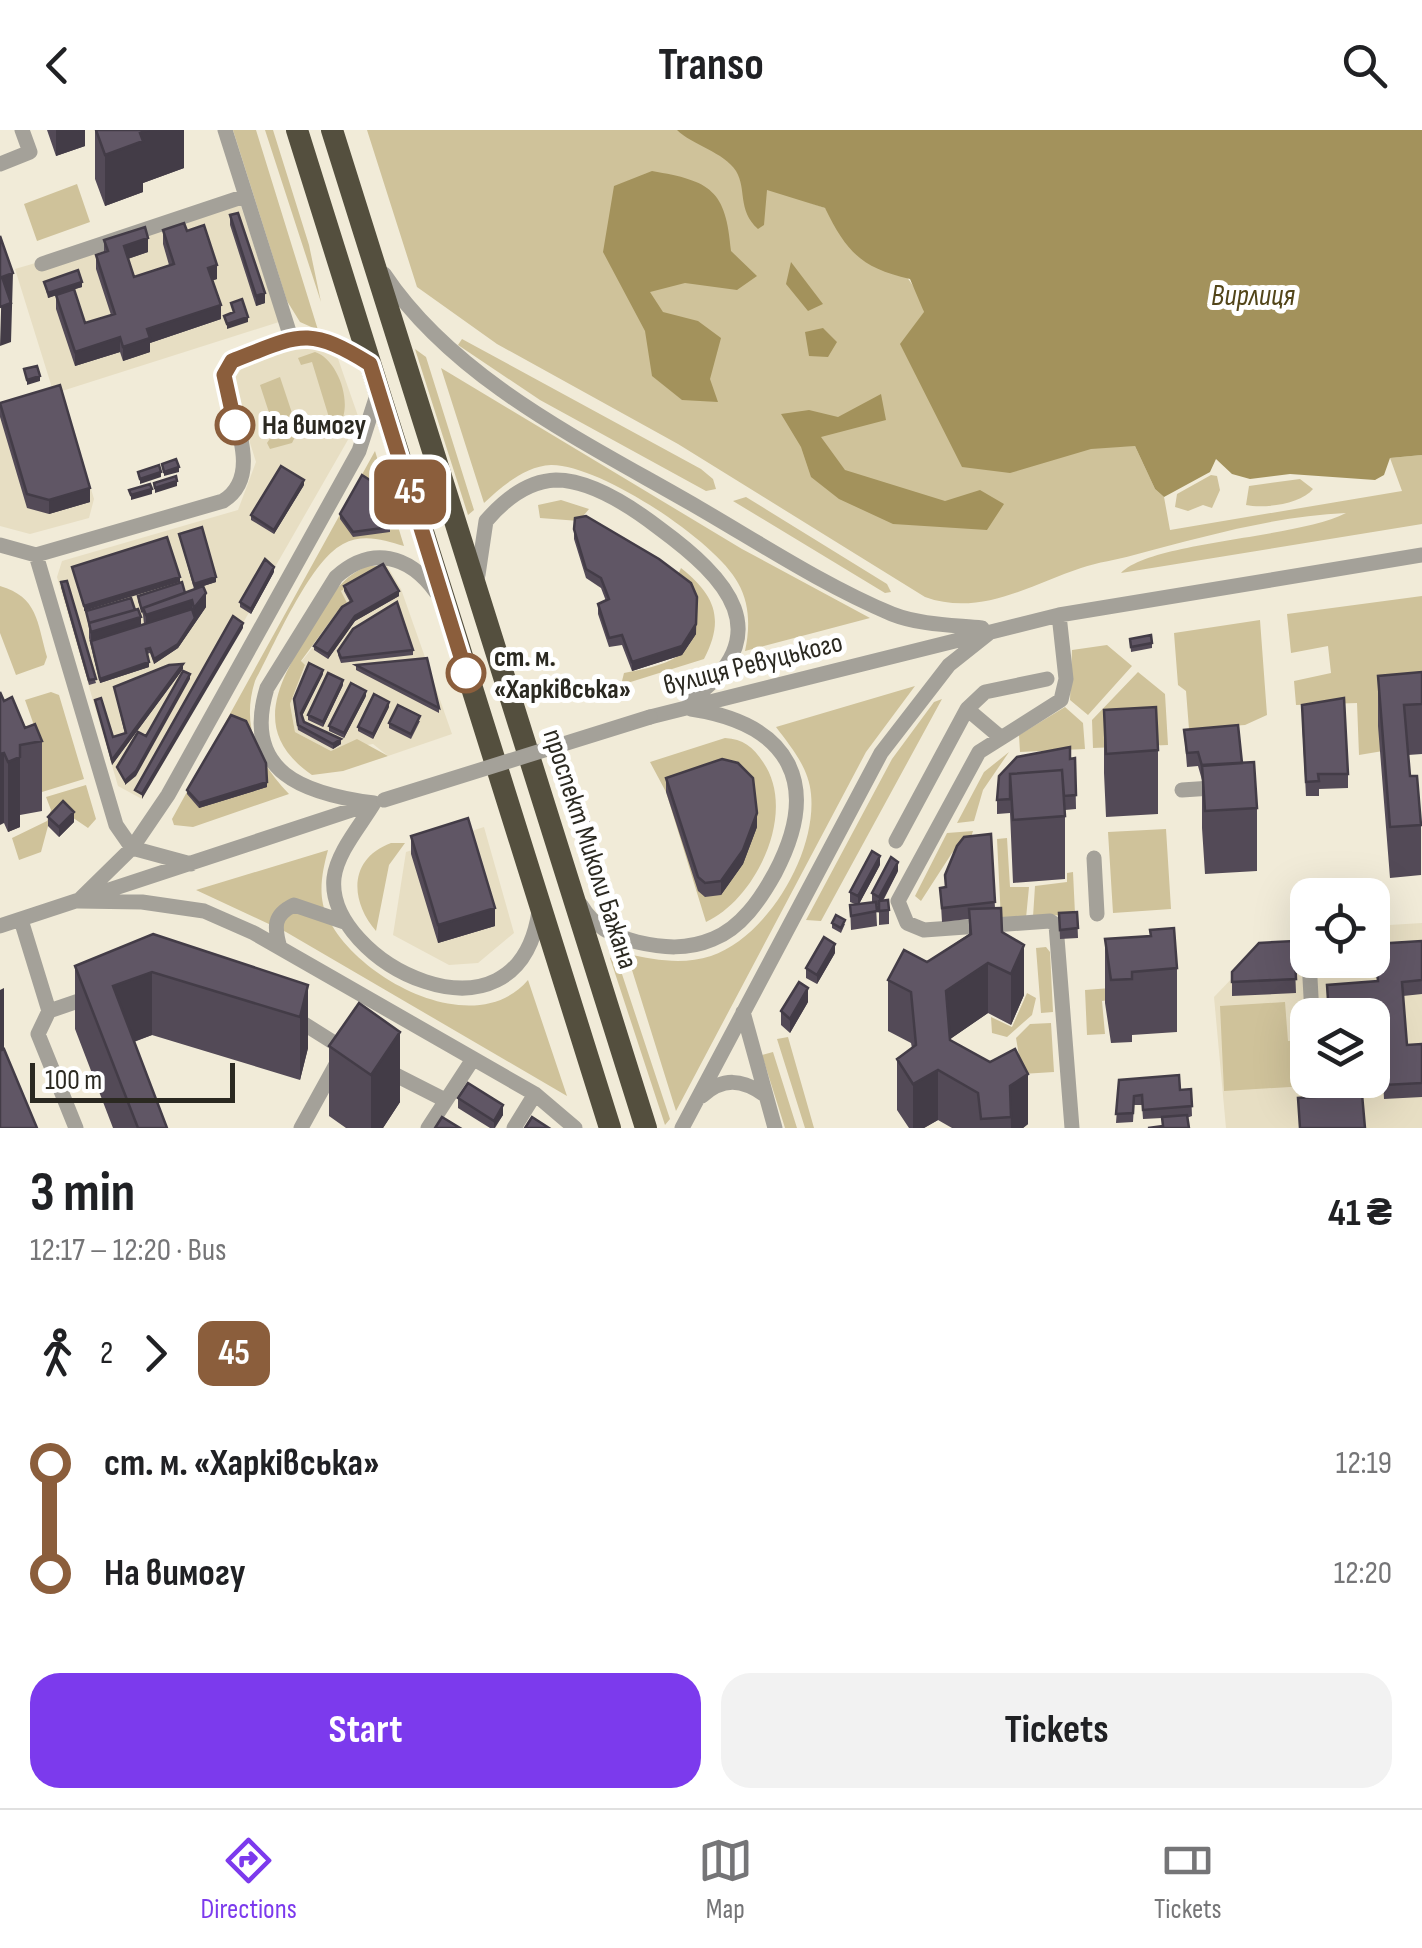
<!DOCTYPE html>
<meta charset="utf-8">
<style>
:root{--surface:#fff;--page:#f2f2f2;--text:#202124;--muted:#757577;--line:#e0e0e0;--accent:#7c3aed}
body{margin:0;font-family:"Sofia Sans Condensed",sans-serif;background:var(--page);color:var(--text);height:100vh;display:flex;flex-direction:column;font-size:38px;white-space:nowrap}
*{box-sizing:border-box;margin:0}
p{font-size:32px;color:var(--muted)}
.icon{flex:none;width:55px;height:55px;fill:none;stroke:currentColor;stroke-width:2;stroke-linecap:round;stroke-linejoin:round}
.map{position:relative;height:998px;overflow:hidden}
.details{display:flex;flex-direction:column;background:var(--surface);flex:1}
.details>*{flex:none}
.badge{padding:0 20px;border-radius:15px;font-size:35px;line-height:65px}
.buttons{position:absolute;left:1290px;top:748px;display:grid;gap:20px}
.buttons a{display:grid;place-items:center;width:100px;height:100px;border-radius:20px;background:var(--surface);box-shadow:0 10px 40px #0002;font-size:50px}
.scale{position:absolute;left:30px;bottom:25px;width:205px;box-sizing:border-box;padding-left:10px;border:5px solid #2b2921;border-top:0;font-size:28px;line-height:35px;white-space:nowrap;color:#2b2921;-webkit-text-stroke:8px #fff;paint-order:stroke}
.map>.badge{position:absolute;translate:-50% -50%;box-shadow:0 0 0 5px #fff}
.legs{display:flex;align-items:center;gap:15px;height:110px;padding:0 30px;font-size:32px}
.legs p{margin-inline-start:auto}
.overview{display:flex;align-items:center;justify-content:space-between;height:170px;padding:0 30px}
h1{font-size:55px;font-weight:700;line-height:75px}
.button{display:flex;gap:20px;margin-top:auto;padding:20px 30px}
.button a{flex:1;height:115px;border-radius:30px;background:var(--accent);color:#fff;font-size:40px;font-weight:700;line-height:115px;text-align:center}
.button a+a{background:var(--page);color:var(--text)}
ul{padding:0 30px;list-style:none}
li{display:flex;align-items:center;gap:35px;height:110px;font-size:38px}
li i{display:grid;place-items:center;width:15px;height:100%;margin:0 12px;background:currentColor}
li i::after{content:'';width:25px;height:25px;margin:-12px;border:8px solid;border-radius:50%;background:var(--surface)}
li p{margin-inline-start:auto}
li:first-child i{background:linear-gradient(#0000 50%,currentColor 0)}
li:last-child i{background:linear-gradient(currentColor 50%,#0000 0)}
header{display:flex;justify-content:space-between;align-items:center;height:130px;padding:0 30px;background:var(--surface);font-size:45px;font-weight:700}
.dock{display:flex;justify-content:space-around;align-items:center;height:140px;border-top:2px solid var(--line);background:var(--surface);font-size:28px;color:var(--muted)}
.dock a{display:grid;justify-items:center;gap:5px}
.dock .selected{color:var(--accent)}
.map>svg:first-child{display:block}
.built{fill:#e7dec3;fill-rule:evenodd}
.green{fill:#cfc29a}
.water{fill:#a3925c}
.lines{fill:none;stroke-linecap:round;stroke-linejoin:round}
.minor{stroke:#a4a199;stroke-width:15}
.highway{stroke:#544f3e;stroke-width:22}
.minor-bridge{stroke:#a4a199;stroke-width:15}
.wall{fill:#534a57}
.shaded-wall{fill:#433c47}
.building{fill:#605665;stroke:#433c47;stroke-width:2.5}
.line-1-casing{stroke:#fff;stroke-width:22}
.line-1{stroke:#8b5e3c;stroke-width:15}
.stop-1-dot{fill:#fff;stroke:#8b5e3c;stroke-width:5}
.labels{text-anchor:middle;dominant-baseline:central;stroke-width:10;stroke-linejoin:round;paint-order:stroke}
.stop-label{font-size:28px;font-weight:bold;fill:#2b2921;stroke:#fff;text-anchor:start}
.street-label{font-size:28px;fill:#2b2921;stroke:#fff}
.water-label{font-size:30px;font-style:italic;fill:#524519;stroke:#fff}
</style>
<header><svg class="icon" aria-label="back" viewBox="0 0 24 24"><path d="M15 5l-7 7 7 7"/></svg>Transo<svg class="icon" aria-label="search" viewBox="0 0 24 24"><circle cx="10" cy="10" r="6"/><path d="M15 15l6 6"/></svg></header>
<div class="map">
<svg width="1422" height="998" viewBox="0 0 1422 998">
<rect width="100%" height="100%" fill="#f1ebd8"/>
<path class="built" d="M240 73 279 192 62 261 94 369 89 388 30 404 0 396V277L53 261 15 139Z
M299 212 322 215 336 223 358 286 353 301 142 669 118 656 57 447 62 431 238 380 256 332 235 265V247L250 228Z
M386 434 401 459 452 604 388 626 373 614 331 621 295 602 290 574 305 536 301 532 347 475 341 461Z
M484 697 514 803 478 833 449 835 393 805 406 722Z
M1422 793V998H1226L1214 867 1262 817 1307 814 1308 830H1372L1373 796ZM1308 885H1372V950H1308Z"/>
<path class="green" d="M233 0H256L318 200 300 192 287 171Z
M265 0H273L309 115 321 172Z
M367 0H697L808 72 825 78C860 107 915 137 924 182L1071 317 1135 316 1155 359 1164 367 1170 400 1402 361 1390 328 1422 325V394L1121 443C1152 411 1295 409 1346 383 1275 386 1202 407 1134 425 1117 430 1098 432 1081 438 1030 455 980 487 925 467L678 314 497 214 417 157Z
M77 54 90 92 37 111 24 74Z
M462 209 701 339 713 349 716 359 706 361 540 270 458 215Z
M415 219 426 227 474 380 468 385Z
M315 222C342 230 361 295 325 305L323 298 331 294 312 232 301 235 298 228Z
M441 238 742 419 870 488 745 521C750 498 750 474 738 453 716 411 599 334 551 335 525 336 501 357 484 373Z
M280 247 298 301 292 313 270 319 267 313 275 301 260 255Z
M375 321 404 416C384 410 363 403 343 414 309 432 274 516 255 551 241 595 257 631 289 664L193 697 174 695 172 689Z
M1211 345 1217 346 1220 360 1212 378 1203 375 1188 381 1175 377 1177 364Z
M1300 349 1313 359C1301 374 1264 379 1246 375L1249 356Z
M746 367 887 454 891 462 885 463 733 371Z
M561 370 589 379 579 391 540 388 538 375Z
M367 436H381L341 461 348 475 337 482 301 531 305 535 290 574 295 602 331 621 357 609 388 626 343 641 312 645C248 601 280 550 312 497 328 471 338 449 367 436Z
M681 438C715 465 725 489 704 529L621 555 624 543C668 534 701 528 696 476L676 449Z
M0 456C38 467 37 492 47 527L44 535 16 545 0 503Z
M1422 466V580L1383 621 1359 625 1357 573 1296 575 1294 551 1331 543 1328 516 1291 523 1287 484Z
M1260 490 1267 585 1245 595 1189 599 1186 561 1178 555 1174 503Z
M1107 515 1132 536 1088 585 1070 570 1072 520Z
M1138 542 1165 564 1168 615 1093 618 1092 590Z
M915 556 866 622 676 981 627 824C655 830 683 835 711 826 767 807 817 723 811 664 809 638 791 617 776 597Z
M51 562 59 565 84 649 42 662 36 601 25 570Z
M942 569 821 791 806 790 892 629 934 572Z
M1065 577 1083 593 1085 619 1020 622 1019 605Z
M725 608C743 609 753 617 763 632 798 682 756 769 706 792L666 662 650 632Z
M1009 622 983 660 974 691 957 693 984 642Z
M86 655 96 689 88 698 63 681 48 696 41 722 19 730 12 708 47 691 51 680 46 667Z
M1166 699 1171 779 1113 783 1108 702Z
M973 701 970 710 952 723 921 771 915 766 947 703Z
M1007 708 1010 757H1029L1026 788 1001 790 997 709Z
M391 713H405L389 735 376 801C350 771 348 729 391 713Z
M328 720C322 742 317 767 328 788 357 849 475 912 528 850L567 966 286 802 196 760Z
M1073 742 1075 784 1033 787 1035 756 1067 752V743Z
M1046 817 1050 822 1053 882 1041 883 1036 818Z
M616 826 670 989 665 995 610 828Z
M1124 857 1125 868 1102 871 1105 904 1087 905 1085 860Z
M1027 863 1036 868 1032 885 1007 907 992 903 991 887 1012 897Z
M1285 872 1288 911 1303 910 1306 956 1224 961 1220 876Z
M1051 893 1054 942 1022 944 1016 908 1030 894Z
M788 907 814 998H805L777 909Z
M773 922 797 998H785L762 925Z"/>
<path class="water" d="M677 0H1422V325L1390 328 1384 345 1375 350 1290 344 1250 349 1232 344 1216 329 1210 342 1164 367 1155 359 1135 316 1091 319 1010 343 962 337 900 214 924 182 910 149C862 138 847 123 825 78L767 60 764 95 758 99C737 80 747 59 736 41 724 22 692 15 677 0Z
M652 41C711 51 726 60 731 121L757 146 737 160 685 153 650 162 663 182 698 191 721 208 710 249 718 272 682 270 652 246 645 201 603 122 614 56Z
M791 132 823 174 808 181 786 154Z
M823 198 837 212 828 227 809 226 805 202Z
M881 264 886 290 821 307 845 340 945 371 980 360 1004 374 987 400 893 394 839 369 811 347 801 317 781 284 809 280 838 287Z"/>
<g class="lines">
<path class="minor" d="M225 0 292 211
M0 34 30 22 22 0
M42 134 245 66
M384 144C456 252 589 314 699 378 761 414 825 456 892 484 920 495 952 495 982 498
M0 415 36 425 223 371C265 345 230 284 225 245L232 231C300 205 305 195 370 233
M36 425 116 695 132 718 191 734
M478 445 486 391C504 370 527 351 556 350 591 350 633 378 659 398 727 448 781 504 690 571
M1059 485 1066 549 1061 570 979 622 898 771 907 793 924 800 1050 791 1056 795 1072 998
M967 579 985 562 1047 549
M650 587 1059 485 1422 425
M1182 660 1212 658
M374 673C305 664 241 643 267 558L336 447C372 415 409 425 436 462
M374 673C361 695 337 722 334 748 325 831 517 930 539 781
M896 711 967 579 999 606
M1094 728 1097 784
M78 771 132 718 168 665 359 321 377 265
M78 771 142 772 204 781 254 803 535 964 575 998
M581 775C594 797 613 806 637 812 663 818 687 820 713 809 741 798 760 770 775 743 822 654 790 594 691 579
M21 790 49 881
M1307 792 1308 800
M0 796 367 675
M280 818C274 797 273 785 294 775L344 792
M1309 830 1312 885
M743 882 775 998
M293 887 344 919
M382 938 445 970
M702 966C723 947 742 949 765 965
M76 998 38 904 49 881 90 867
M301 998 339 929
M428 998 473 929
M514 998 535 964
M682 998 881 623 949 535 988 504"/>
<path class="highway" d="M297 0 610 998
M332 0 646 998"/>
<path class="minor-bridge" d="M384 670 650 587"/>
</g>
<path class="wall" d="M47 0H85V16L56 26Z
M95 0H184V38L143 53V62L105 76 95 49Z
M230 85 265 173 256 176 230 95Z
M163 100 187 101 217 149 213 150 221 189 150 213V222L123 231 120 222 75 236 56 179V165L48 168 44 152 82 157 74 159 85 193 111 185 96 139V125L104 122V110L148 122 128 129 134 147 169 135 163 114Z
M0 273 90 372 49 384 27 378 0 287Z
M304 355 274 404 251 390V385Z
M340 384 390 397V402L353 407 340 389Z
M574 399 696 504 682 525 632 541 622 515 609 517 598 484V474L606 471 601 458 586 448 574 409Z
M179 404 216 452 194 459Z
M274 442 251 484 240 477V472Z
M61 452 96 553 89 555 61 457Z
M344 456 399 466 355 491 328 529 314 520V516L350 472 344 461Z
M185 463 206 477 178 518 154 534 150 523 147 524 149 537 100 553 89 508V498L86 481 141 495 144 494 143 485 138 471V466Z
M1130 509 1152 513V518L1131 522Z
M413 520V525L341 533 338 525V521Z
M356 535 439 578V583L356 540Z
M183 539 112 635 95 570 113 607 125 604 114 557Z
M1422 542V624L1408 625 1410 646 1421 695V745L1390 748 1378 596V546Z
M323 544 302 586 304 592 341 614 333 619 298 600 294 574V569Z
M343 555 323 597 308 590V585Z
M366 566 344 608 329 601V596Z
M4 571 25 598 42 611V681L20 685V697L8 702 4 693Z
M389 577 373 609 358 601V597Z
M1104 580 1158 620V684L1106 687 1104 643Z
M1302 590 1348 644V658L1319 659V666H1306Z
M420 591 411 609 389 598V593Z
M1184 600 1242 633 1257 678V741L1205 744 1202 698V650L1198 636 1187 637Z
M1075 628 1076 679 1065 680V749L1013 753 1010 683 997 684V670L1070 629Z
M666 648 757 697 743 734 721 765 705 767 698 761 666 662Z
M267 657 199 678 187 664V660Z
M48 687 74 692 59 707 48 696Z
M991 704 995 778 1002 802 1024 865 1011 895 988 883 950 909 1028 994 1023 998H952L938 990 924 998H909L897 980V929L912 918 911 913 888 901V850L927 832 969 804V789L942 792 940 758 945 757V745Z
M411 706 495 796 438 813 411 724Z
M880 735 859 774 872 772V763L898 741 883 771 889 780V794L879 795V776L876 775 877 796 851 800 850 775 855 774 850 772V762Z
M1077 782 1078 808 1060 809 1059 783Z
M832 793 845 794 841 803 832 798Z
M1150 806 1177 838V902L1132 905V912L1111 913 1105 873V809Z
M1294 811 1296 863 1232 866V842Z
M1422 811V864L1403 866 1407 915 1422 914V967L1384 969 1382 932H1372V885H1328L1327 855 1377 851 1375 814Z
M835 823 817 854 806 848V838Z
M1324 830H1337V833L1324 834Z
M75 836 308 855V918L300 950 152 905 134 912 167 998H113L75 899Z
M808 872 790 903 781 895V881Z
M400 902V972L383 998H346L329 986V916Z
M1119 950 1180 960 1191 959 1192 986 1162 997V988L1143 989 1142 975H1134L1133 992 1116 993Z
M458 968 503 985 495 998H490L458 978Z"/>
<path class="shaded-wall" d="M56 0H85V16L56 26Z
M149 0H184V38L143 53V62L105 76V25L140 3Z
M148 108V122L124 130V116Z
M217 135V149L208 152V138Z
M13 143 11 212 0 216 2 147Z
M82 152V157L48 168V163Z
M265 163V173L256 176V166Z
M221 175V189L150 213V222L123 231V217L147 199Z
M248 187V192L227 199V194Z
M120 207V222L75 236V222Z
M40 246V251L27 255V250Z
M179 337V342L164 346V342Z
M161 342V347L140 354V349Z
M304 350V355L274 404V400Z
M177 351V356L155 363V358Z
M90 358V372L49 384V370Z
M152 359V364L131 370V365Z
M274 437V442L251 484V479Z
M180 447V452L84 481V476Z
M216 447V452L194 459V454Z
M399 461V466L355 491 328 529V524L355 486Z
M206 463V477L178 518 154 534V529L194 488V478Z
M697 467 696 504 682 525 632 541V532Z
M192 470V484L146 499V485Z
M141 487V502L91 511V516V502Z
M243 493V498L142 669V664Z
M149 532V537L100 553V549Z
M183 534V539L112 635V630Z
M323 540V544L301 588V583Z
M190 544V549L136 646 125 655V651Z
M343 550V555L323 597V592Z
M366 561V566L344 608V603Z
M389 572V577L373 609V604Z
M341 609V614L333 619V614Z
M20 615V697L8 702V632Z
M4 623V693L0 695V624Z
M267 652V657L199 678V673Z
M74 682V692L59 707V697Z
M757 683V697L743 734 721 765V751Z
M880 726V735L858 776V766Z
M898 732V741L879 777V767Z
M495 778V796L438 813V795Z
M835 814V823L817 854V845Z
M1024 815V865L1011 895V844Z
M988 833V883L946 912V861Z
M152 842V905L113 919V856Z
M308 855V918L300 950V887Z
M4 858V928L0 930V860Z
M808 858V872L790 903V889Z
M400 902V972L383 998H371V945Z
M938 940V990L924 998H913V954Z
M1028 944V994L1023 998H1011L1010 956Z
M503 975V985L494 998V991Z"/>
<path class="building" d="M96 0H149L140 3 143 11 105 25Z
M238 83 265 163 256 166 230 85Z
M184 93 187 101 204 95 217 135 208 138 221 175 147 199 150 208 123 217 120 207 75 222 56 165 74 159 85 193 115 184 96 125 108 121 104 110 145 97 148 108 124 116 134 147 174 134 163 100Z
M0 106 13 143 2 147 11 173 0 177Z
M78 140 82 152 48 163 44 152Z
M242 169 248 187 227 194 224 186 234 182 231 173Z
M37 236 40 246 27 250 24 239Z
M60 255 90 358 49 370 27 364 0 273Z
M176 329 179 337 164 342 162 334Z
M159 335 161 342 140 349 138 342Z
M281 336 304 350 274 400 251 385Z
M362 345 376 354 390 397 353 402 340 384Z
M176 346 177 351 155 358 154 353Z
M150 354 152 359 131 365 129 360Z
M586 386 659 429 691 453 697 467 696 494 682 516 632 532 622 505 609 508 598 474 609 469 601 448 586 439 574 399 575 388Z
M202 397 216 447 194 454 179 404Z
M167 407 180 447 84 476 72 437Z
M265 429 274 437 251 479 240 472Z
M383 434 399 461 355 486 328 524 314 516 342 477 352 471 344 456Z
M67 451 96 549 89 550 61 452Z
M182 452 185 463 143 478 144 480 142 481 138 466Z
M203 456 206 463 194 478 192 470 146 485 143 478Z
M131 468 135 480 89 493 86 481Z
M397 472 413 520 341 528 338 521 353 499Z
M138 479 141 487 91 502 89 493Z
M192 479 195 488 178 514 154 529 150 518 146 519 149 532 100 549 91 511Z
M233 486 243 493 142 664 135 660Z
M1151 505 1152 513 1131 517 1130 509Z
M427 528 439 578 356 535Z
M309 533 323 540 301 583 304 592 341 609 333 614 298 595 294 569Z
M183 534 112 630 95 570 101 568 113 607 126 603 114 557 169 535Z
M183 541 190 544 136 641 125 651 117 637 138 602 146 606Z
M1422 542V574L1404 575 1410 646H1417L1421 695 1390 697 1378 546Z
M328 543 343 550 323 592 308 585Z
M351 553 366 561 344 603 329 596Z
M0 562 4 571 12 567 25 598 35 594 42 611 20 615V627L8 632 4 623 0 624Z
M374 564 389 572 373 604 358 597Z
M1344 568 1348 644H1318L1319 651 1306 652 1302 575Z
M398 575 420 586 411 604 389 593Z
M1156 577 1158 620 1106 624 1104 580Z
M231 585 246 591 266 633 267 652 199 673 187 660Z
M1238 595 1242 633 1202 636 1198 622 1187 623 1184 600Z
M1070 617V629L1075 628 1076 665 1064 666 1062 640 1010 644V669L997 670 999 646 1017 627Z
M722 629 738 633 753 648 757 683 743 720 721 751 705 753 698 747 666 648Z
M1254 632 1257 678 1205 681 1202 635Z
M1062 640 1065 686 1013 690 1010 644Z
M581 666 586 680 579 683 574 669Z
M63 671 74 682 59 697 48 687Z
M468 688 495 778 438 795 411 706Z
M588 690 593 704 585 706 581 692Z
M991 704 995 772 942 778 940 758 946 757 945 745 957 716 964 707Z
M872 721 880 726 858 766 850 762Z
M891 727 898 732 879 767 872 763Z
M888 770 889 780 879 781V771Z
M876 772 877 781 851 786 850 775Z
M1001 778 1002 802 1024 815 1011 844 988 833 946 861 950 910 990 932 1015 919 1028 944 1010 956 1011 987 981 989 978 963 938 940 913 954 897 929 916 915 911 862 888 850 904 820 927 832 971 804 969 779Z
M1077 782 1078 798 1060 800 1059 783Z
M836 785 845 790 841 798 832 793Z
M1174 798 1177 838 1132 842V849L1111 850 1105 809 1151 806 1150 800Z
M153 804 308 855 300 887 152 842 113 856 167 998H138L75 836Z
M824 807 835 814 817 845 806 838Z
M1294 811 1296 849 1232 852V842L1259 813Z
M1422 811V850L1402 852 1407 915 1422 914V953L1384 955 1382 917 1372 918V885H1329L1327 855 1378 851 1375 814Z
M799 852 808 858 790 889 781 881Z
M359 873 400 902 371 945 329 916Z
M4 919 37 998H0V921Z
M1179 945 1180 960 1191 959 1192 976 1143 980 1142 965 1134 966 1133 983 1116 984 1119 950Z
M468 953 503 975 494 991 458 968Z
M1362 964 1365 998H1300L1298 968Z
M1187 985 1189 998H1148L1163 996 1162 987Z
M442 987 460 998H435Z
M532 987 549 998H525Z"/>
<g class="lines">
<defs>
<path id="line-1" d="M235 295 224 245 232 231C299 205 307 195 370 234L466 543"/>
</defs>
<use href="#line-1" class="line-1-casing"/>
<use href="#line-1" class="line-1"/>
</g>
<g class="stop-1-dot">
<circle cx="235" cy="295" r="18"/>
<circle cx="466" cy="543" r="18"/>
</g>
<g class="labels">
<g class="stop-label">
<text x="262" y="295">На вимогу</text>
<text x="494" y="527">ст. м.<tspan x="494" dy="32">«Харківська»</tspan></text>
</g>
<g class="street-label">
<text transform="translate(753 534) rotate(-14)">вулиця Ревуцького</text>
<text transform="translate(590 719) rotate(72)">проспект Миколи Бажана</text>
</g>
<g class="water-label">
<text x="1253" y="166">Вирлиця</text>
</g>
</g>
</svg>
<div class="buttons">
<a><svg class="icon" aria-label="locate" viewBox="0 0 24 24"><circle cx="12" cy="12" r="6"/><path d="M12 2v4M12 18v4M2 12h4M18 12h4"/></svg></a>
<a><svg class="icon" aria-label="layers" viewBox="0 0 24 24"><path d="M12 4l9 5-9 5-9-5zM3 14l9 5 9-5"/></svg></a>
</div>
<div class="scale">100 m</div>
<b class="badge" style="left:410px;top:362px;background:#8b5e3c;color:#fff">45</b>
</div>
<section class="details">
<div class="overview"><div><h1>3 min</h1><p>12:17 – 12:20 · Bus</p></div><b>41 ₴</b></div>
<div class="legs"><svg class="icon" aria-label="walk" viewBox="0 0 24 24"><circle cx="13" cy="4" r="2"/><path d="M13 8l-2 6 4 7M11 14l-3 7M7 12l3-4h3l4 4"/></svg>2<svg class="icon" aria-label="forward" viewBox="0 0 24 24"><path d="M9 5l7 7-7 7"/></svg><b class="badge" style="background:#8b5e3c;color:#fff">45</b></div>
<ul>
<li><i style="color:#8b5e3c"></i><b>ст. м. «Харківська»</b><p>12:19</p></li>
<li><i style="color:#8b5e3c"></i><b>На вимогу</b><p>12:20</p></li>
</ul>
<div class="button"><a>Start</a><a>Tickets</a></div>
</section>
<nav class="dock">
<a class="selected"><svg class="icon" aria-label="directions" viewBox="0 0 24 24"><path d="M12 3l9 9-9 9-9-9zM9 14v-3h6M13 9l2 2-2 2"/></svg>Directions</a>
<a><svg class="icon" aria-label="map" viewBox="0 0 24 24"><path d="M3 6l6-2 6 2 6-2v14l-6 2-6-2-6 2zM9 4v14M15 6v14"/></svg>Map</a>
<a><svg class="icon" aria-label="tickets" viewBox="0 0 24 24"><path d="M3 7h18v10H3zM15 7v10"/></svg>Tickets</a>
</nav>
